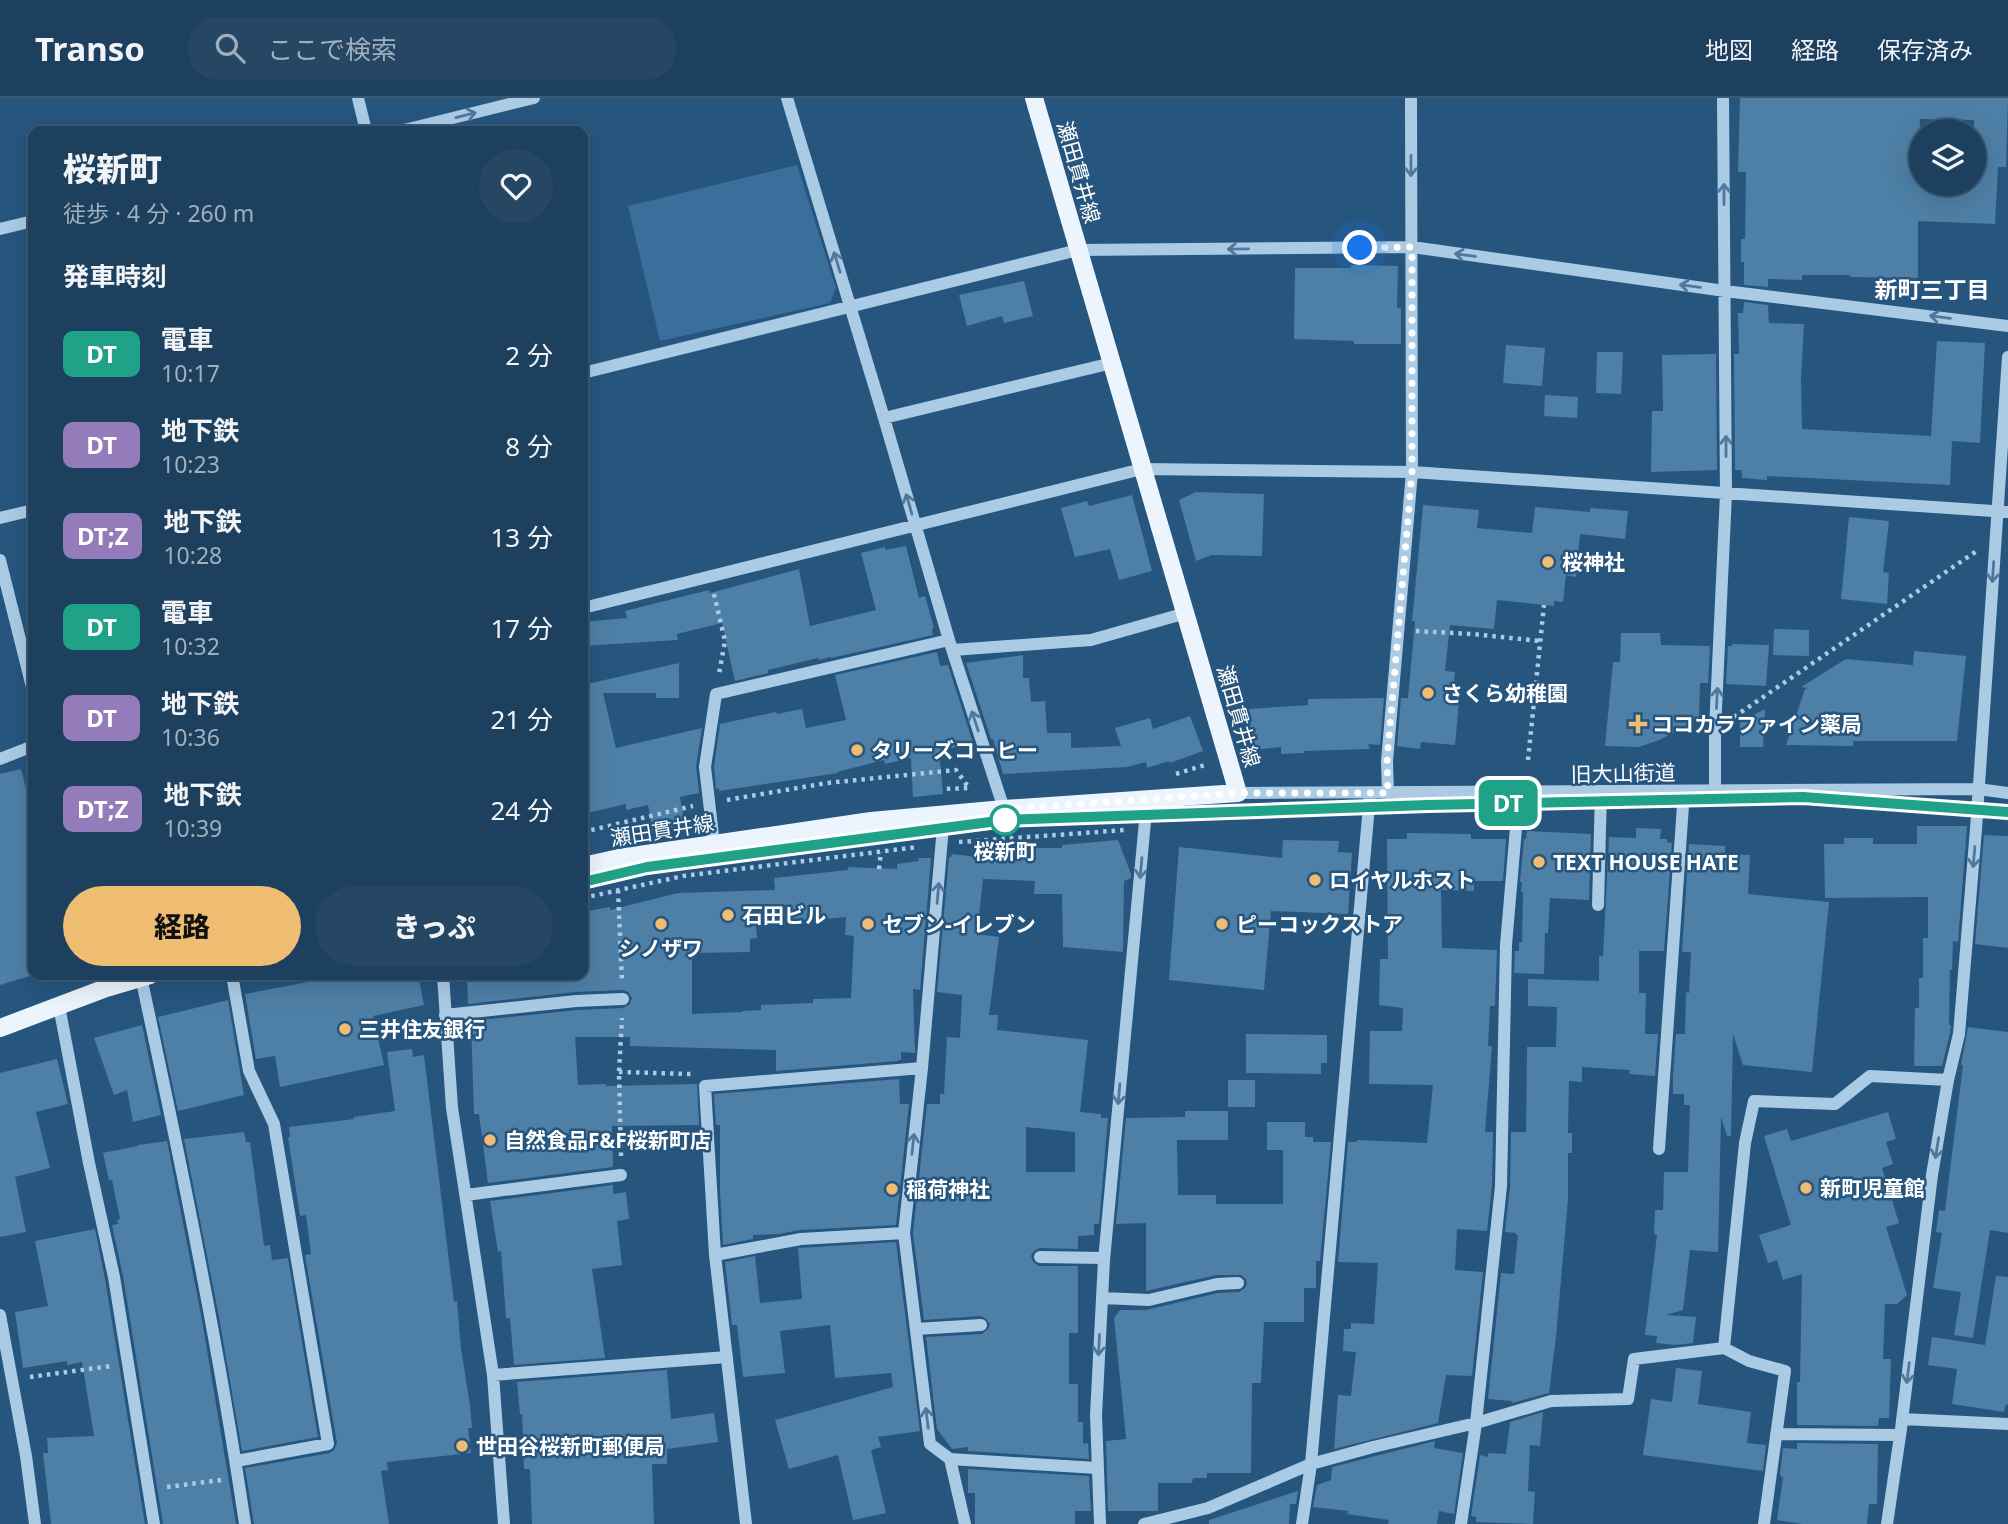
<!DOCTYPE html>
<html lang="ja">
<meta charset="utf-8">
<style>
:root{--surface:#1c405e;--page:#254764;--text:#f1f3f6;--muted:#a0afbc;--line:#3a5973;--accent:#eebd71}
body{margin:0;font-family:"Noto Sans","Noto Sans JP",sans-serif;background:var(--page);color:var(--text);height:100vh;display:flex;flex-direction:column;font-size:26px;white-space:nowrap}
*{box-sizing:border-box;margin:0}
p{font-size:23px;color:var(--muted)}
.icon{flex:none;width:38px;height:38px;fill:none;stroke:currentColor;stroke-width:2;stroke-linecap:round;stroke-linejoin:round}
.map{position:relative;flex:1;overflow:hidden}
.drawer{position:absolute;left:28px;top:28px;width:560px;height:854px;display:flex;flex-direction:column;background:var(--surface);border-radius:14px;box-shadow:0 7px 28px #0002,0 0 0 2px var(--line)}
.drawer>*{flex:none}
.badge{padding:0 14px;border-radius:10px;font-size:24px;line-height:46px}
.controls{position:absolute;left:1909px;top:21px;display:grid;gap:14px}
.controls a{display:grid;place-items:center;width:77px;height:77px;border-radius:50%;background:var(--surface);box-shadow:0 7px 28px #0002,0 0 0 2px var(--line);font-size:35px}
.you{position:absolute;width:35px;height:35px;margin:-18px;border:5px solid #fff;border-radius:50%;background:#1a73e8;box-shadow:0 0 0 10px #1a73e833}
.map>.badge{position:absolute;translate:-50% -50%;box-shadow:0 0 0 4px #fff}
h2{padding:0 35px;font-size:26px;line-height:63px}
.round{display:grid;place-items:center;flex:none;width:74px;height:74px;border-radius:37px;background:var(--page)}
.headline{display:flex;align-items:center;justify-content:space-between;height:119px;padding:0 35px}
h1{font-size:33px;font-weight:800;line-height:52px}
.cta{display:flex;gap:14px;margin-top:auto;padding:14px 35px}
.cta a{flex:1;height:80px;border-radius:42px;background:var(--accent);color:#111;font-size:28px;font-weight:800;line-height:80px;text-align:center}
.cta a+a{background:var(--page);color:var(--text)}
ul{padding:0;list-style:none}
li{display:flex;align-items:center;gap:21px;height:91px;padding:0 35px}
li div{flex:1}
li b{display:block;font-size:26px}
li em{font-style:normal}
li .badge{min-width:77px;font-weight:700;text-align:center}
header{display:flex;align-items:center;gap:42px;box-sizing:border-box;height:98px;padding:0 35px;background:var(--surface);border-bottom:2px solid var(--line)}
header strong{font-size:33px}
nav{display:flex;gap:38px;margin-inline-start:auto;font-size:24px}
.search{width:490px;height:63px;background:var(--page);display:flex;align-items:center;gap:18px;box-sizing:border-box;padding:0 24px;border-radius:38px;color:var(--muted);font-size:26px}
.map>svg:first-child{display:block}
.green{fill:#3a6f9b}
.building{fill:#4e7fa6;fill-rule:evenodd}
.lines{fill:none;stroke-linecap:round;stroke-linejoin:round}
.path{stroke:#abcbe5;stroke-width:4.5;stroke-dasharray:3.5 5;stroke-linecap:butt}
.minor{stroke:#abcbe5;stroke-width:12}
.major{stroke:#ecf4fd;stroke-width:18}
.oneway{stroke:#4e789d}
.line-casing{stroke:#fff;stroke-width:16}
.line{stroke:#20a288;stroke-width:10}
.walk{stroke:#fff;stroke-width:7;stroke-dasharray:0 12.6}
.poi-dot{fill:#eebd71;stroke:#26557e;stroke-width:2.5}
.stop-dot{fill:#fff;stroke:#20a288;stroke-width:3.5}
.labels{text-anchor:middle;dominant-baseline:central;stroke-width:5;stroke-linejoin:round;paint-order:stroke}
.street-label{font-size:21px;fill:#fff;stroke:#26557e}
.poi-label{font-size:21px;font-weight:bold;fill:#fff;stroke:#26557e;text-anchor:start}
.stop-label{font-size:21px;font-weight:bold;fill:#fff;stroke:#26557e}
.neighbourhood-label{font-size:23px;font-weight:bold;fill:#fff;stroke:#26557e}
</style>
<header>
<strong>Transo</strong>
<div class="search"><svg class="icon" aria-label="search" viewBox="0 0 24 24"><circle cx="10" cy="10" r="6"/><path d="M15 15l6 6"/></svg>ここで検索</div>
<nav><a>地図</a><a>経路</a><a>保存済み</a></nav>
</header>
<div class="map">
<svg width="2008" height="1426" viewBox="0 0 2008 1426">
<rect width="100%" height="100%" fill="#26557e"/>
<path class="green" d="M797 67 836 190 830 205 660 243 628 108Z"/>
<path class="building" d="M1740 0H2008L2006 69H1998L1995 126 1918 123V180L1850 179V177H1802V182L1768 181V189L1744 187V164H1741V141H1745L1746 74H1738ZM1920 21 1974 22V88L1918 85Z
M1351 167 1398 168 1397 210H1401V246H1354V243L1294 241 1295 170H1351Z
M1024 183 1033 218 1004 225 1002 218 967 228 959 197Z
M1744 204 1768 207 1769 225 1804 226 1801 281 1802 331 1931 338 1937 243 1985 245 1980 345 1952 343 1950 387 1767 378V382L1742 380V372H1735L1734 256H1739L1738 215H1743Z
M1506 247 1545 250 1542 288 1503 285Z
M1597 254H1623L1621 296 1596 295Z
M1716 256 1717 372 1651 374 1652 313H1663L1662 257Z
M1545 297 1578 299 1577 320 1544 318Z
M1196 394 1264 396 1262 458 1212 457 1196 463 1179 402Z
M1132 397 1152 473 1119 482 1110 451 1075 459 1061 410 1087 403 1089 408Z
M1423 407 1479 412 1477 430 1532 435 1535 409 1590 414V410L1628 413 1625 441 1580 436 1576 479 1566 477 1563 504 1554 503V508L1497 502 1494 531 1450 527 1445 573 1455 574 1453 593H1460L1455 647 1421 644 1420 651 1397 648 1401 600H1408L1415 523H1412Z
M1849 419 1889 423 1883 474 1889 475 1887 506 1841 501Z
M906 448 919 500 925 498 934 530 932 531 933 537 831 560V559L819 562 818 560 768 572V575L735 583 722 525 677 536 678 542 583 548V524L627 520 625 513 709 492 710 495 799 471 810 528 876 512 861 455 885 449V452Z
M1774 531 1809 532V558L1773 557Z
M1621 535H1660L1661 547 1710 548 1708 585H1700L1699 622 1659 642 1639 649 1605 648 1613 564H1620Z
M1732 546 1769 547 1766 588 1726 586 1728 548H1732Z
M1914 553 1966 558 1957 643H1853V648L1786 647 1805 591 1808 590 1801 589 1846 561 1913 567Z
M937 554 940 568 948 567 973 645 939 653 943 696 913 699 911 660 885 666 884 662 837 674 838 675 719 693V690L716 691 714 669 720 626 776 614 777 616 802 611 806 630 846 622 835 577Z
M1023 557V580H1029L1031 604 1045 603 1047 635H1071V650L1121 648 1115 630 1150 620 1153 631 1190 618 1203 653 1170 665 1169 663 1147 670 1146 664 1127 669 1003 676 993 641H991L966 565Z
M679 565V600H656V595H603L616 650 702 630 696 668 699 695 680 699 685 729 653 735 648 707 626 712V706L583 716V587Z
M1384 600 1380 647 1368 646 1370 651 1304 653V655L1281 656V649L1252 652 1249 611 1308 607V601Z
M1765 611 1763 649H1740V624Z
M21 671 30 707 33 706V877L0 887V676Z
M1917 728H1967L1958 844 1953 843 1952 872H1950L1949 927H1951L1950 935 1942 968H1914L1915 910H1919V880H1923V840H1928V799L1825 800 1824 746H1844V740H1873V746H1917Z
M1636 730 1661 731 1660 741H1667V744L1672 745 1664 853H1639V895H1646L1645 936H1658L1655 978 1629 976 1630 972 1582 969V984L1569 983 1568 1035H1572V1055H1568V1102L1556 1239 1549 1295 1512 1305V1303L1488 1301 1501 1175 1514 1176 1518 1137H1516V1135L1505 1134 1510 1089 1511 1034H1526L1527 949H1556L1557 909 1528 908V881L1599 883V858H1603L1609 739 1636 740Z
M1527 733 1591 736 1589 802 1550 800 1548 835H1545L1544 876 1514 875 1515 853H1519V844H1522L1523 794H1521L1522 784H1520L1524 741H1526Z
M1407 735 1471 736V741H1506L1503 783H1474V793L1441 792 1442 850 1497 852 1495 908H1490L1488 948H1492L1485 1034H1493L1492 1087 1487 1133 1457 1131 1455 1172 1483 1174 1472 1278 1446 1277 1438 1325 1334 1351 1338 1297 1351 1298 1356 1254 1343 1253 1344 1231H1351V1225L1374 1226 1378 1165 1338 1164 1348 1044H1357V1042L1427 1045 1433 987 1369 986 1370 933H1402L1403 910 1379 907 1380 861H1388L1387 741H1407Z
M1984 737 2008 738V850L1975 846Z
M1118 742 1131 776V780L1124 783 1123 854 1063 849 1062 796H1034L1035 783 983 781 977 836 999 839 989 917H998L997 932 1088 942 1080 1014 1101 1016V1020H1108L1099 1126H1094V1137L1078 1138V1151L1039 1150 1033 1154 1031 1158 1033 1164 1039 1168H1078V1235H1069V1286H1078V1324H1083V1346L1088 1345 1089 1361 968 1353V1349L952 1351 937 1331 926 1239 982 1236 988 1231 990 1226 985 1220 980 1218 924 1222 913 1135 927 1006H940V996H944L947 939 960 940 962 897 937 894 949 759H951L952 756 995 761 996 754 1015 755V750H1062V747ZM1026 1029 1075 1034V1074H1026Z
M1283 742 1339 743 1338 754 1352 755 1348 816 1271 813 1264 892 1169 882 1179 749 1282 760Z
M1689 746 1725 748V756L1750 757 1748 796 1829 804 1812 974 1743 967 1733 936 1731 1038H1727L1721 1019 1718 1154 1690 1152 1683 1212 1666 1217 1696 1219 1693 1245 1675 1247 1656 1245 1657 1238 1645 1237 1657 1137 1654 1136 1655 1112H1663L1664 1074H1688L1690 1007H1684V996H1673V979L1676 936H1685L1686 894 1689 895 1691 854H1682Z
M918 760H931L920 892 913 891 915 955 901 954V962H898V963L776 973V952L630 948V939H575L578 987 606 986V988L697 986 699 1027 612 1028 613 1069 488 1085 479 1016H474L471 923 577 912 623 910 630 906 632 900 628 894 623 892 575 894 468 906 467 880 483 877H583V814L610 809V812L678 795 775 792 774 780 848 772V769L897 771V766L919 763ZM846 819 845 837 854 838 851 900 813 901V905L761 907V912L742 913V914L692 916V855L750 854V841L757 840 756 827Z
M345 877H418L424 907 373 918 384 967 280 989 275 958 256 961 245 896Z
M228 902 244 997 178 1013 158 919Z
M142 927 161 1017 133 1024 127 992 114 997 94 940Z
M1968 929 2008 934V1135L1990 1132 1973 1240 1954 1237 1961 1194 1933 1190 1942 1135 1936 1134 1939 1112 1945 1113 1963 967H1961Z
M1246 936 1327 937V965H1321V976L1246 975Z
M412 951 413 959 424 957 454 1204 457 1203 461 1251 470 1307 472 1330H468L471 1355 387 1364 388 1372 381 1373 389 1426H254L245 1370 330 1355 334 1352 337 1345 305 1157 311 1156 306 1117 300 1118 288 1039H290L289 1029 354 1021V1019L395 1013 387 954Z
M57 961 68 1006 36 1014 50 1070 15 1079 26 1134 0 1139V975Z
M899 981 900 1006H909L896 1127 800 1132 779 1136 753 1137V1141L723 1147 720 1094V1027H716L714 996Z
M1228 982H1255V1009H1228Z
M1185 1013H1228V1042H1177L1178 1097H1216V1106H1283V1052H1267V1024H1305V1039H1313V1044H1331L1320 1163H1316V1190H1304V1224H1264L1261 1285H1252L1251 1375H1207V1380H1193L1192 1385H1158V1413H1108L1106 1343 1126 1341 1114 1220 1120 1212H1146L1218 1195 1239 1194 1245 1190 1247 1185 1246 1181 1241 1177H1216L1146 1193V1125L1116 1126 1126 1020 1185 1019Z
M1888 1014 1896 1041 1886 1044 1893 1066 1882 1070 1899 1125 1886 1129 1907 1197 1897 1206H1885L1883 1261H1891L1889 1320H1879L1878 1328 1797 1327V1284H1800L1802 1176 1783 1182 1777 1162 1768 1165 1759 1137 1791 1127 1764 1038 1787 1031 1791 1043Z
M244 1034 246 1044H250L264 1148 270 1147 272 1162 288 1160 318 1339 242 1353 219 1219 184 1041Z
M167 1043 202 1222 236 1426H163L123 1178 112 1127 118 1126 117 1122 120 1121 112 1082H109L103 1055 138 1048V1047Z
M613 1087V1096L626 1094 629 1121 617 1123 622 1167 592 1171 605 1260 514 1267 510 1220H506L501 1153 498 1154 490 1103Z
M95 1131 105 1181 145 1426H51L43 1355H48L47 1340 94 1338 82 1264 67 1267V1263L23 1270 15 1214 48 1208 35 1143Z
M896 1144 920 1333 878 1339 881 1349 871 1352 886 1415 853 1422 838 1357 789 1371 775 1322 893 1289 891 1275 835 1280 830 1227 780 1233 785 1275 743 1279 737 1227H732L725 1164 755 1158 760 1205 802 1201 798 1150Z
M1996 1178 2008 1179V1307L2006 1306 2004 1314 1952 1306 1957 1271 1928 1267 1932 1239 1985 1247Z
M1676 1270 1702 1273 1698 1306 1751 1314 1747 1345 1766 1347 1763 1373 1643 1357 1651 1301 1672 1304Z
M667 1272 671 1321 714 1315 718 1344 667 1351V1366H652L654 1426H532L530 1371H524L522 1316H520L517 1284Z
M1543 1314 1540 1348 1530 1347 1528 1393 1535 1394 1533 1426 1476 1424V1419L1471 1418 1480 1357 1488 1359V1355L1506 1356 1510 1324Z
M1435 1343 1434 1350 1463 1355 1454 1416 1439 1413 1437 1426H1388L1389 1422 1347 1416 1348 1413 1313 1409 1317 1387 1331 1382 1332 1369Z
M1797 1345 1878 1346 1877 1406H1869L1867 1426H1802L1777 1422 1783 1379H1781L1780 1375 1783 1350 1797 1351Z
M968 1371 1089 1378 1091 1413H1075V1426H975V1395H968Z
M1298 1393 1296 1406H1290L1289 1426H1209V1422Z"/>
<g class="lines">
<path class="path" d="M714 496 725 543 719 576
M1416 533 1472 536 1540 543
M1734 619 1978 452
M1528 662 1544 507
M1176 676 1208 666
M727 702 827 685 956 672 969 690 943 691
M583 734 693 708
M959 744 1125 732
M879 771 881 754
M618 792 622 883
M583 800 683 778 918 749
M619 974 691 976
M621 1058 619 974 622 920
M30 1279 111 1268
M167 1389 221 1382"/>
<path class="minor" d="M358 0 366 33
M787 0 884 320 949 542 1004 711
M400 33 534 0
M0 131 33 123
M583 275 1078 152 1412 149 1725 193 2008 228
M884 320 1112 265
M0 420 33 412
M0 462 33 593
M583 510 1142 371 1412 374 2008 414
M953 552 1091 542 1186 515
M0 661 33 648
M1715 692V632L1726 396 1723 0
M1238 695 1978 691 2008 695
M1388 695 1387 663 1412 374 1411 0
M944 717 922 970 904 1135 930 1346 950 1361 965 1426
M714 746 705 669 716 596 949 542
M1598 807 1601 694
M232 877 249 973 274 1026 328 1346 236 1363
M443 877 452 1010 493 1277 504 1426
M141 879C180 1060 218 1243 245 1426
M59 908 89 1065 114 1179 154 1426
M445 917 576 903 623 901
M1659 1051 1684 693
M466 1097 621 1077
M715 1157 801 1141 904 1135
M1040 1159 1104 1160
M1102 1200 1149 1202 1217 1186 1238 1185
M0 1217 26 1358 35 1426
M916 1231 981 1227
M493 1277 727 1259
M1902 1321 2008 1326
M1776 1336 1900 1337
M950 1361 1097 1370
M746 1426 715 1157 705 988 922 970
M1100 1426 1096 1317 1104 1162 1147 702
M1144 1426 1208 1410 1311 1366 1373 1349 1476 1325 1551 1303 1628 1301 1634 1261 1724 1250
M1302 1426 1311 1366 1370 696
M1461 1426 1476 1325 1501 1088 1506 847 1519 695
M1764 1426 1785 1273 1749 1263 1724 1250 1745 1045 1754 1003 1835 1006 1870 978 1948 982
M1887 1426 1901 1331 1932 1077 1948 982 1959 936 1976 731 2008 259"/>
<path class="major" d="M583 768 619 760 871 723 1004 711 1238 695 1034 0
M0 930 106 890 150 877"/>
</g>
<defs><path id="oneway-shaft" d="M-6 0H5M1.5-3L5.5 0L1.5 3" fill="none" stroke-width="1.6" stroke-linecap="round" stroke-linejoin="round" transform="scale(1.75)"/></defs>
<g class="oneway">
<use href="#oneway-shaft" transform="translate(466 17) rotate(-14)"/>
<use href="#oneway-shaft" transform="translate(1411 68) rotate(90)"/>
<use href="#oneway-shaft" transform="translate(1724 96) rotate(-90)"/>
<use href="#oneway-shaft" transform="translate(1238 151) rotate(179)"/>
<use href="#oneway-shaft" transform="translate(1465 157) rotate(-172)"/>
<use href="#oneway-shaft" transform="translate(837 164) rotate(-107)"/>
<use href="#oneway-shaft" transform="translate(1690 188) rotate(-172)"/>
<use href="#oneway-shaft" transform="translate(1940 219) rotate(-173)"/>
<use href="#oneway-shaft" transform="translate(1726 348) rotate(-90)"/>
<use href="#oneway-shaft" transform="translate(909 406) rotate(-106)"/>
<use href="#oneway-shaft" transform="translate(1993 474) rotate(94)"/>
<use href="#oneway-shaft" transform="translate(1717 600) rotate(-87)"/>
<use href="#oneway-shaft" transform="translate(975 623) rotate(-108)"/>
<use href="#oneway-shaft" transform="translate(1974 759) rotate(95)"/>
<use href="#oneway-shaft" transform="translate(1141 770) rotate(95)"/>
<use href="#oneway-shaft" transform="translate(938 795) rotate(-85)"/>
<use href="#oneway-shaft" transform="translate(1119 996) rotate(95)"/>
<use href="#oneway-shaft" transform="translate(913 1046) rotate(-84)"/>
<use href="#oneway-shaft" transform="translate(1937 1050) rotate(99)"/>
<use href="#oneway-shaft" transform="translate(1099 1247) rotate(93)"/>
<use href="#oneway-shaft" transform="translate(1908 1275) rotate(97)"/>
<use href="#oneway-shaft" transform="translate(927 1320) rotate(-97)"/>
</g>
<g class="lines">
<defs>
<path id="line" d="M583 784 647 769 1005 722 1428 707 1803 699 2008 714"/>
</defs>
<use href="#line" class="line-casing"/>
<use href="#line" class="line"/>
<path class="walk" d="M1005 722 1004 711 1238 695H1388L1387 663 1412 374V149L1360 150"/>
</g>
<g class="poi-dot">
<circle cx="1548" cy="464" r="7"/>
<circle cx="1428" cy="595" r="7"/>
<path d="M1634.5 615.5h7v7h7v7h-7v7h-7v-7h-7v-7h7z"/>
<circle cx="857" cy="652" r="7"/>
<circle cx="1539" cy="764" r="7"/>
<circle cx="1315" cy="782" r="7"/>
<circle cx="728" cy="817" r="7"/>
<circle cx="661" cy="826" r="7"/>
<circle cx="868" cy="826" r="7"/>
<circle cx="1222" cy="826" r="7"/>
<circle cx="345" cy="931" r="7"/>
<circle cx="490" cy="1042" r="7"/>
<circle cx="1806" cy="1090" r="7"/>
<circle cx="892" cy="1091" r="7"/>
<circle cx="462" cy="1348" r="7"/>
</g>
<circle class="stop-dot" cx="1005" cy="722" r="14"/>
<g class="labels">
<g class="street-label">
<text transform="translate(1079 74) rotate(74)">瀬田貫井線</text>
<text transform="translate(1239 618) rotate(74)">瀬田貫井線</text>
<text transform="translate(1623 675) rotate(-1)">旧大山街道</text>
<text transform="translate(662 732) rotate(-9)">瀬田貫井線</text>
</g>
<g class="poi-label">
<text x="1562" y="464">桜神社</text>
<text x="1442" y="595">さくら幼稚園</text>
<text x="1652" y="626">ココカラファイン薬局</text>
<text x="871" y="652">タリーズコーヒー</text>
<text x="1553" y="764">TEXT HOUSE HATE</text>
<text x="1329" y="782">ロイヤルホスト</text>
<text x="742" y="817">石田ビル</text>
<text x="882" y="826">セブン-イレブン</text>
<text x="1236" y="826">ピーコックストア</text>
<text x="661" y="850" text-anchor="middle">シノザワ</text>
<text x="359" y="931">三井住友銀行</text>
<text x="504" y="1042">自然食品F&amp;F桜新町店</text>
<text x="1820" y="1090">新町児童館</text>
<text x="906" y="1091">稲荷神社</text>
<text x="476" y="1348">世田谷桜新町郵便局</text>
</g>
<g class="stop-label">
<text x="1005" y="753">桜新町</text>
</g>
<g class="neighbourhood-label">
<text x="1932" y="191">新町三丁目</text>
</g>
</g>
</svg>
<div class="controls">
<a><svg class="icon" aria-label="layers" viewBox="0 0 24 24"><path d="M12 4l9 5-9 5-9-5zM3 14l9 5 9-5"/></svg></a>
</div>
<div class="you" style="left:1360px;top:150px"></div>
<b class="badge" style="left:1508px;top:705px;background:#20a288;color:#fff">DT</b>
<section class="drawer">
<div class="headline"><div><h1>桜新町</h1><p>徒歩 · 4 分 · 260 m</p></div><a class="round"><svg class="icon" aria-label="heart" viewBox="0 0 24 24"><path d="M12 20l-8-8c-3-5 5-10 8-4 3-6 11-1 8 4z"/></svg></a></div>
<h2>発車時刻</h2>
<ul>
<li><span class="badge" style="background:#20a288;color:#fff">DT</span><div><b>電車</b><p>10:17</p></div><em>2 分</em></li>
<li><span class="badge" style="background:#937cb9;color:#fff">DT</span><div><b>地下鉄</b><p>10:23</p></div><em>8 分</em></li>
<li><span class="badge" style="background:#937cb9;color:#fff">DT;Z</span><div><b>地下鉄</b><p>10:28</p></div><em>13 分</em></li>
<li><span class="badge" style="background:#20a288;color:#fff">DT</span><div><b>電車</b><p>10:32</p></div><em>17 分</em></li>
<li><span class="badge" style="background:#937cb9;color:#fff">DT</span><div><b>地下鉄</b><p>10:36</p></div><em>21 分</em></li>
<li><span class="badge" style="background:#937cb9;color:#fff">DT;Z</span><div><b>地下鉄</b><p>10:39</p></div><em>24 分</em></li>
</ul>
<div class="cta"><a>経路</a><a>きっぷ</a></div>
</section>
</div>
